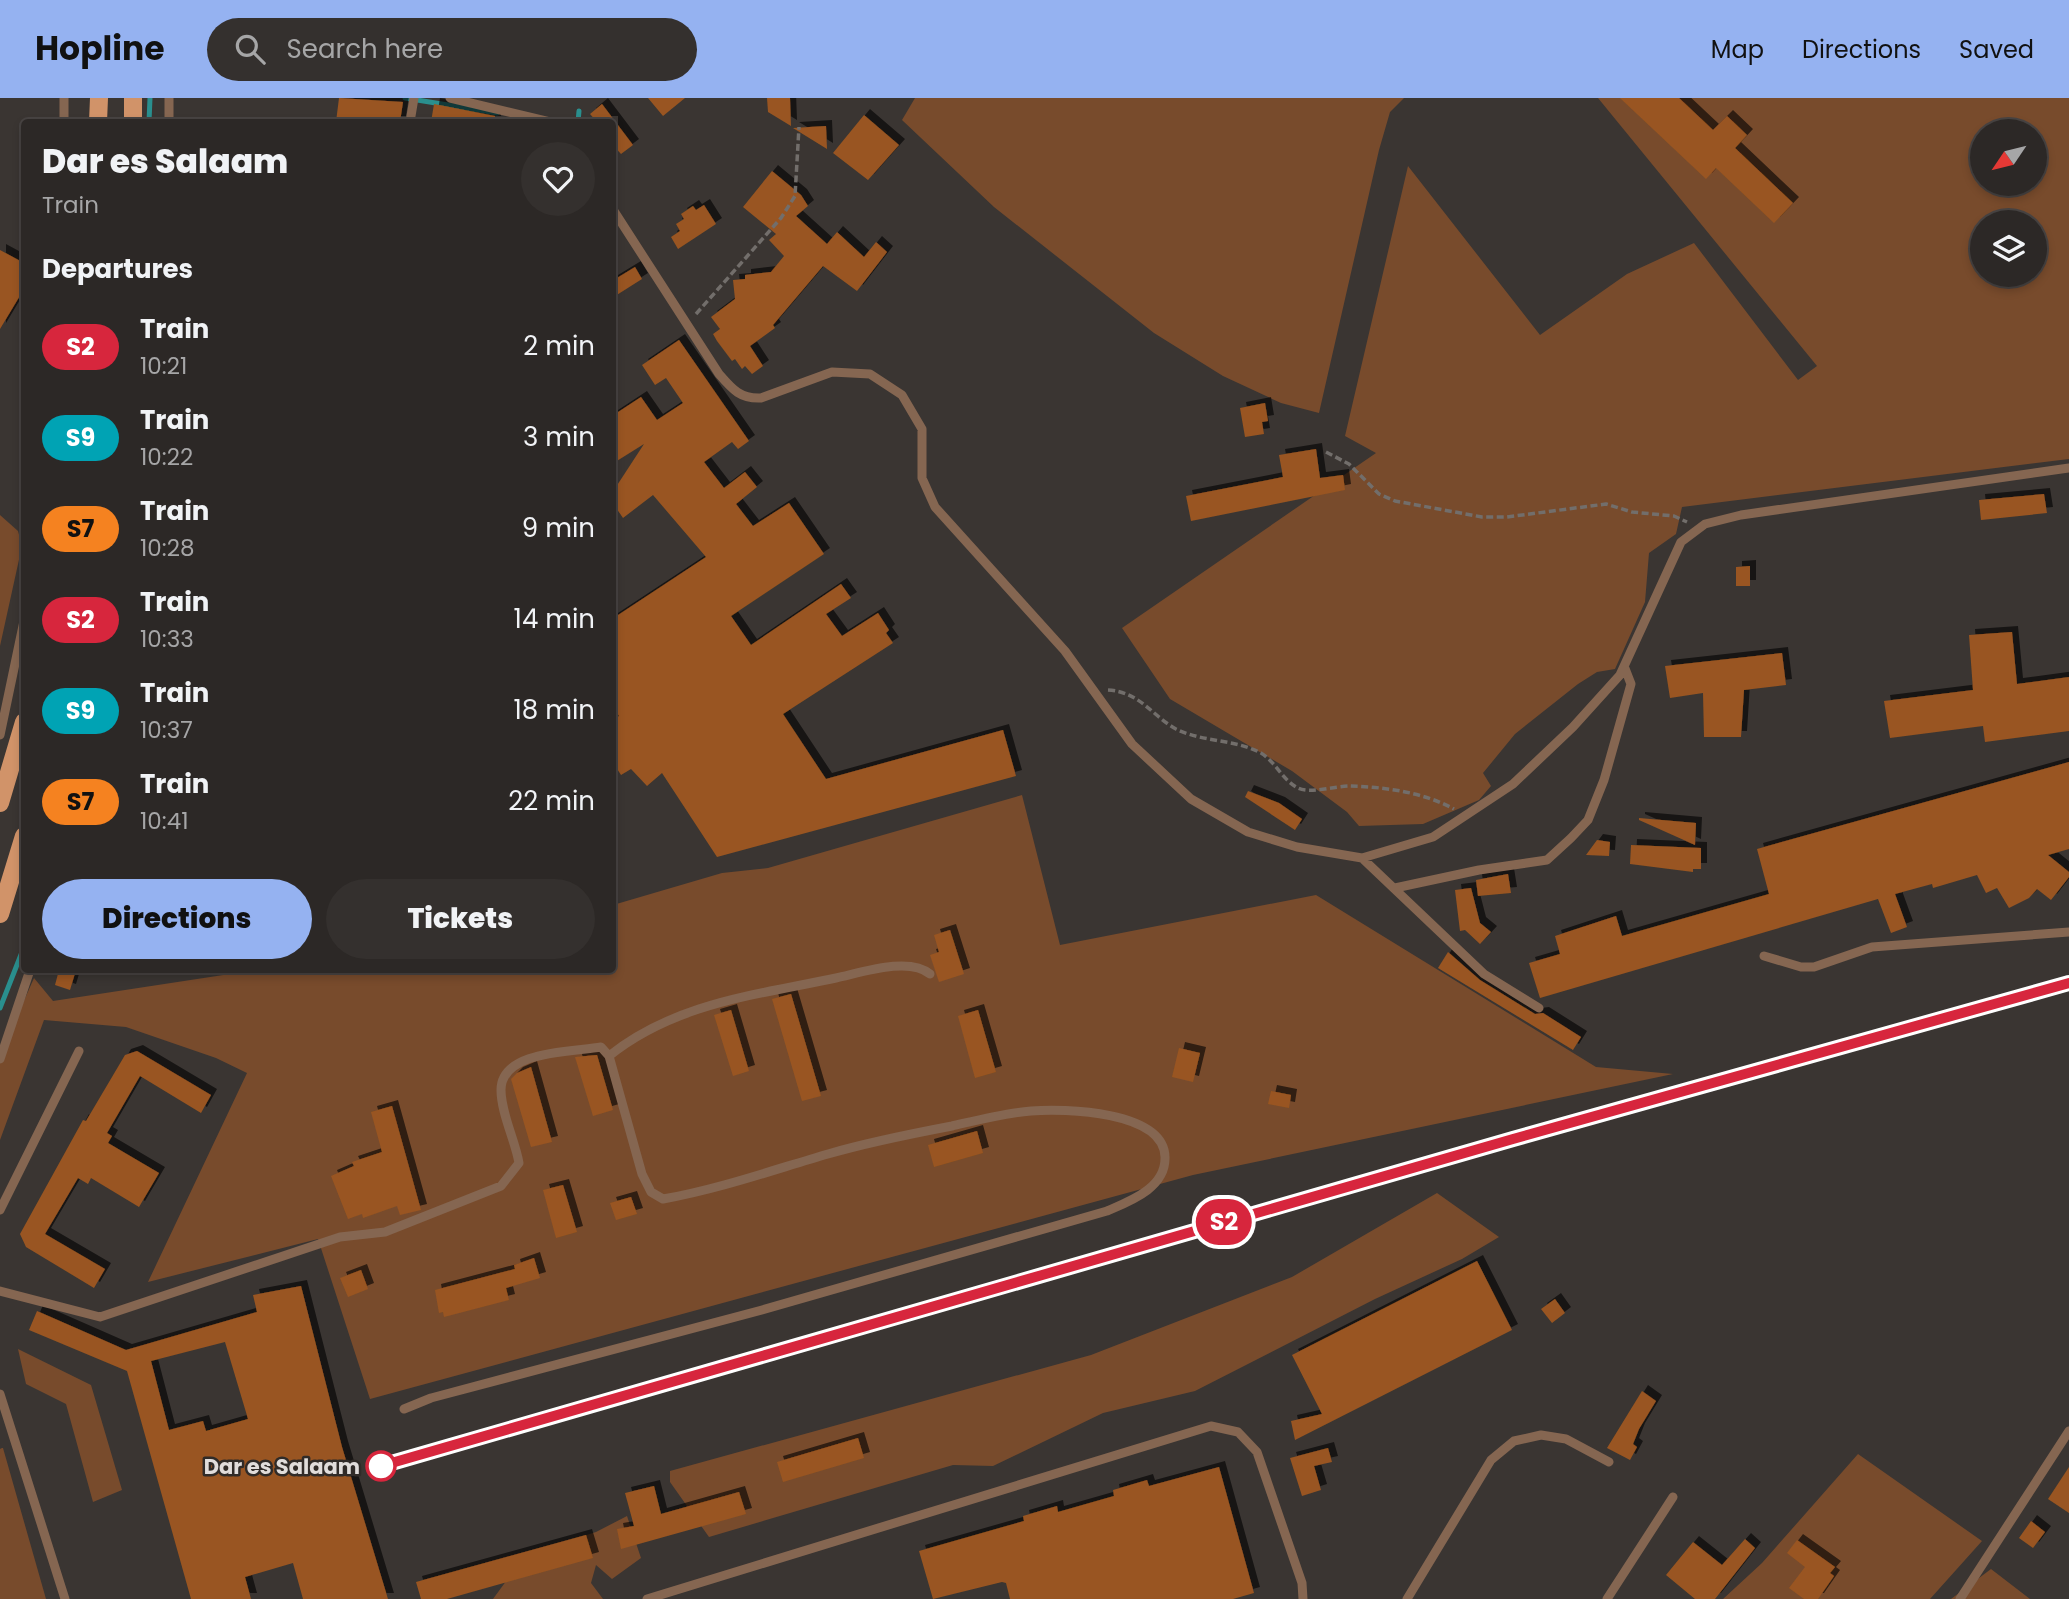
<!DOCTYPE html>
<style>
:root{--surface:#2c2826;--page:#34302e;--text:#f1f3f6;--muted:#a6a6a7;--line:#484443;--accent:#95b2f1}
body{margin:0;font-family:Poppins,sans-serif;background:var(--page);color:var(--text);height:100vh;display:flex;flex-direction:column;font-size:26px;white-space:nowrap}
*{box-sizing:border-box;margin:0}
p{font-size:23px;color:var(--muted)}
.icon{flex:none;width:38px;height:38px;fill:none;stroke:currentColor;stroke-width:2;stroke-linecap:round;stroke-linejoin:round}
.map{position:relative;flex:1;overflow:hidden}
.details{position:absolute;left:21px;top:21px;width:595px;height:854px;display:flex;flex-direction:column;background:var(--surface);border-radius:7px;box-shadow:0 4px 10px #0003,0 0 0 2px var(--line)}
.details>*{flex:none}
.badge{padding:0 14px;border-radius:23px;font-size:24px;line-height:46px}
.needle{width:46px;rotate:235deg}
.controls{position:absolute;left:1970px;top:21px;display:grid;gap:14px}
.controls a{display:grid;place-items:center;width:77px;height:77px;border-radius:50%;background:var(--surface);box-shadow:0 4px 10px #0003,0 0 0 2px var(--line);font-size:35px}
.map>.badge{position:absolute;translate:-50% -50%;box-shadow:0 0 0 4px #fff}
h2{padding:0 21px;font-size:26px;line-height:63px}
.round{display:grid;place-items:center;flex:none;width:74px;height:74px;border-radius:37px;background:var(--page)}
.overview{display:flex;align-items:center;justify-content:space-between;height:119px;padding:0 21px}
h1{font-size:33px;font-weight:800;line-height:52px}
.button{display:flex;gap:14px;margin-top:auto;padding:14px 21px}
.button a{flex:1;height:80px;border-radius:42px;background:var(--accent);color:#111;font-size:28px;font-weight:800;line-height:80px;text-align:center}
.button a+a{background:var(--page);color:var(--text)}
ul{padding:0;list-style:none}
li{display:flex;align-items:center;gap:21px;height:91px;padding:0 21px}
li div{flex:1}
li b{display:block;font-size:26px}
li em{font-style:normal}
li .badge{min-width:77px;font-weight:700;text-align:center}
header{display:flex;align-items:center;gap:42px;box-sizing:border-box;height:98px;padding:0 35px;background:var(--accent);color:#111}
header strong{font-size:33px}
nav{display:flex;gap:38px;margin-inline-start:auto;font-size:24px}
.search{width:490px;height:63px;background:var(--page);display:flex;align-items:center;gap:18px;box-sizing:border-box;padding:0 24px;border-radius:38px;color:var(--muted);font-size:26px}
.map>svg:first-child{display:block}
.green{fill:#784b2c;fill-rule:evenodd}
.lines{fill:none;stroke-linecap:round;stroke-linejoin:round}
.stream{stroke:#2a8f8e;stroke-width:5}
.building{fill:#995520;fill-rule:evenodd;filter:url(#shadow)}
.path{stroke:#726e6b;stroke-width:3.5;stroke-dasharray:7 3.5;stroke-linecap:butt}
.service{stroke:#856651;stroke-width:9}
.primary{stroke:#d19369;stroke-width:18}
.rail-casing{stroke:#a4a09d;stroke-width:8}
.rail{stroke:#302b28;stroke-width:5;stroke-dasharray:16;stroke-linecap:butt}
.line-casing{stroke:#fff;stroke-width:16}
.line{stroke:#d7263d;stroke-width:10}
.stop-dot{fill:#fff;stroke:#d7263d;stroke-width:3.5}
.labels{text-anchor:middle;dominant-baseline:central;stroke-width:5;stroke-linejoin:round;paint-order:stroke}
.stop-label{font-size:21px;font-weight:bold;fill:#e1dddb;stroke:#302b28;text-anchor:end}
</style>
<header>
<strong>Hopline</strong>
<div class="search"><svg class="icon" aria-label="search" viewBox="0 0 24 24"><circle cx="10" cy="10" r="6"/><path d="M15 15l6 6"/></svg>Search here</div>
<nav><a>Map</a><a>Directions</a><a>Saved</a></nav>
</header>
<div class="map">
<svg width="2069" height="1501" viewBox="0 0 2069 1501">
<defs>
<filter id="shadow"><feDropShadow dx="6" dy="-6" stdDeviation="0" flood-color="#0009"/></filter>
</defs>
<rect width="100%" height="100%" fill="#3a3532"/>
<path class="green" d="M915 0H1404L1390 14 1379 52 1319 315 1281 305 1223 278 1154 235 994 109 902 22Z
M1598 0H2069V361L1682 409 1676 436 1649 455 1645 504 1615 571 1597 574 1578 586 1515 636 1483 675 1491 688 1479 702 1423 726 1359 728 1347 714 1292 673 1170 601 1122 530 1376 355 1345 338 1408 68 1540 237 1627 176 1694 145 1798 282 1817 268ZM1983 33H2035V86H1983ZM1983 124H2035V177H1983Z
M0 417 18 433 22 448 0 548Z
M1022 697 1060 847 1316 797 1596 969 1673 976 1193 1077 370 1301 318 1141 148 1184 247 975 216 960 126 929 44 922 0 1042V957L34 880 53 903 256 872H612L613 807 722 775 768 770Z
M1437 1095 1499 1139 1462 1161 1375 1201 1195 1293 1103 1315 993 1368 953 1367 709 1439 670 1384V1373L1091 1257 1292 1179Z
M18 1251 91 1287 122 1392 93 1404 66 1306 26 1286Z
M2 1350H3L46 1501H0V1351Z
M1858 1356 1982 1443 1930 1501H1723L1762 1465Z
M627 1418 641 1460 612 1481 596 1467 591 1485 603 1501H493L526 1456 596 1434Z
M1991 1471 2030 1501H1951Z"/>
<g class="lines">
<path class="stream" d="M405 0 497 15
M149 24 150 0
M578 24 579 13
M0 910 24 849"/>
</g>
<path class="building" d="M339 0 403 4 400 24H336Z
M648 0H685L663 18Z
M767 0H790L791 28 768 14Z
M1620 0H1679L1713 32 1727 18 1747 37 1735 50 1793 105 1774 125 1716 70 1706 81Z
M434 6 495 18V24H431Z
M602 6 633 47 621 56 612 46V24H597L590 16Z
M864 17 899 47 868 82 833 55Z
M826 28 827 51 793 30Z
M772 73 801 97 808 108 796 118 827 146 837 134 864 159 876 144 887 154 857 193 823 168 773 227 775 230 750 248 763 268 752 276 745 268 742 271 735 261 732 263 717 243 713 236 720 231 711 219 735 201 733 182 745 181V177L771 174 784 158 769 142 776 136 743 109Z
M704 107 716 126 678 151 671 139 680 133 676 126 684 121 681 116 693 108 696 112Z
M0 152 24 165V191L0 231Z
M635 169 642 181 612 200V183Z
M679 242 749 343 738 351 732 344 704 364 724 390 745 374 757 389 736 406 753 428 789 405 824 456 731 518 751 547 841 486 851 500 826 516 842 538 878 515 889 532 886 535 893 545 783 616 826 681 1003 632 1016 678 717 759 662 675 647 688 631 671 621 677 612 663V622L619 618 612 608V521L706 459 653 397 623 420 612 404V395L644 346 612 366V318L641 299 657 322 683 305 666 280 655 287 642 267Z
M1265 305 1268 323 1262 324 1264 336 1245 339 1240 310Z
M1316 351 1320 380 1343 377 1345 392 1191 423 1186 398 1283 379 1279 357Z
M2044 396 2047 415 1981 422 1979 402Z
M1750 468V488H1736V469Z
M2012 534 2017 586 2069 579V633L1985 644 1983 628 1890 640 1884 603 1973 592 1969 537Z
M1782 555 1786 587 1744 592 1741 639H1704L1703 595 1670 600 1665 568Z
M2069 664V751L2048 757 2069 774V779L2051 802 2037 791 2029 800 2009 810 1997 790 1986 795 1977 777 1933 790 1932 786 1895 796 1907 829 1891 835 1878 801 1540 900 1529 865 1560 856 1555 838 1616 818 1622 838 1769 796 1757 751Z
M1248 693 1279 705 1302 721 1295 732 1245 699Z
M1639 720 1696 725 1695 747 1639 722Z
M1597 742 1610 744 1609 758 1586 757Z
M1631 747 1701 750V771H1693V774L1630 766Z
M1508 776 1511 795 1478 798 1476 782Z
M1471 790 1480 825 1491 834 1480 846 1465 832 1460 833 1455 792Z
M950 832 964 876 939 884 930 857 939 854 934 837Z
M1448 854 1480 882 1535 916 1543 915 1581 939 1573 952 1438 870Z
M59 872H76L70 892 55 887Z
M791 896 821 998 802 1003 772 901Z
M731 912 749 973 733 978 714 917Z
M978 912 996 974 975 980 958 918Z
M1179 950 1200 955 1193 984 1172 979Z
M137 953 211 997 201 1015 140 978 107 1035 112 1038 108 1045 159 1075 139 1109 91 1080 88 1086 78 1080 45 1136 105 1171 94 1190 26 1149 20 1136 83 1022 86 1023 125 957Z
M597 957 613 1012 593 1018 575 959Z
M531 969 552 1044 531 1049 511 981 517 975Z
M1271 993 1291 997 1289 1010 1268 1006Z
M392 1008 421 1112 400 1117 397 1108 363 1120 362 1116 348 1121 331 1078 354 1068 352 1064 382 1054 371 1014Z
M977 1033 983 1055 934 1069 928 1047Z
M563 1087 577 1134 556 1140 543 1092Z
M631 1099 637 1116 616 1122 610 1105Z
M534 1160 540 1180 506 1190 509 1202 444 1219 443 1214 439 1215 435 1192 515 1171 514 1167Z
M1477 1163 1512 1232 1295 1342 1291 1323 1322 1316 1292 1257Z
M361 1172 368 1191 348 1199 340 1180Z
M301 1188 342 1349 388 1501H303L293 1465 245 1479 251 1501H191L127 1273 29 1232 37 1213 126 1252 257 1214 253 1197ZM225 1244 248 1321 206 1333 203 1323 169 1332 151 1263Z
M1555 1201 1565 1215 1552 1225 1541 1211Z
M1642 1293 1656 1303 1639 1331 1633 1346 1637 1349 1630 1362 1607 1350Z
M858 1340 864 1360 783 1384 777 1364Z
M1328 1350 1332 1364 1314 1368 1321 1392 1302 1398 1290 1360Z
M1219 1369 1254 1495 1233 1501H1010L1006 1485 1002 1484 933 1501 919 1453 1024 1423 1023 1418 1057 1408 1058 1414 1114 1398 1113 1392 1147 1382 1149 1388Z
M2069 1369V1415L2048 1401Z
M654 1388 661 1416 739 1394 746 1416 621 1451 617 1431 634 1428 625 1395Z
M2031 1423 2045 1434 2033 1450 2019 1440Z
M586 1437 593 1460 447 1501H421L416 1484Z
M1745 1441 1755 1450 1715 1501H1695L1666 1477 1693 1444 1722 1467Z
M1797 1442 1835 1469 1830 1475 1834 1478 1818 1501H1804L1789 1490 1805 1469 1787 1455Z"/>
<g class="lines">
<path class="path" d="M696 216 781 120 795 98 799 29
M1326 354 1349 366 1379 396 1395 403 1482 419H1507L1606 406 1632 414 1674 418 1687 424
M1108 592C1140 594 1151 617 1176 631 1202 644 1233 641 1259 654 1274 661 1282 682 1298 690 1310 696 1334 688 1350 688 1384 689 1423 694 1454 711
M22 609 24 594"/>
<path class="service" d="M64 0V24
M450 0 550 24
M169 24V0
M410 24 414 0
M612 110 719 276C732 291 740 301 761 300L832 274 870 276 902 297 922 331V380L935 409 1065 553 1132 646 1191 701 1248 734 1297 749 1362 760 1433 739 1513 686 1573 629 1620 577 1681 444 1705 426 1741 417 2069 370
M0 637 24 523
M1362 760 1484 876 1539 910
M1395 790 1479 772 1547 762 1571 740 1588 722 1604 682 1631 586 1624 568
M1764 858 1801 869H1814L1872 849 2069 834
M609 958C675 905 756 897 836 880 860 875 909 858 930 876
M0 961 30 872
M0 1112 79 953
M0 1193 100 1219 340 1139 385 1134 501 1088 519 1065C515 1042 501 1015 501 992 501 952 573 954 601 949L609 958 642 1076 651 1094 663 1101C719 1091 773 1072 828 1056 869 1044 910 1036 952 1028 978 1022 1005 1015 1031 1013 1064 1010 1164 1013 1165 1059 1166 1090 1130 1103 1107 1113L762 1212 431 1300 404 1311
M0 1296 65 1501
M647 1501 1211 1328 1238 1334 1257 1354 1302 1485 1303 1501
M1407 1501 1491 1362 1514 1343 1541 1337 1566 1341 1609 1364
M1607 1501 1673 1399
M1960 1501 2069 1333"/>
<path class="primary" d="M133 0V24
M98 24 99 0
M0 705 24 624
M0 816 24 738"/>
<defs>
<path id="rail" d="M381 1368 1513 1041 2069 885"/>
</defs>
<use href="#rail" class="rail-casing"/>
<use href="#rail" class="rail"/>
</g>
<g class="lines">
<defs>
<path id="line" d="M381 1368 1513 1041 2069 885"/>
</defs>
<use href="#line" class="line-casing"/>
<use href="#line" class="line"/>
</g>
<circle class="stop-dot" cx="381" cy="1368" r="14"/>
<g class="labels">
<g class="stop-label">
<text x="360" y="1368">Dar es Salaam</text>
</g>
</g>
</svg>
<div class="controls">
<a><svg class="needle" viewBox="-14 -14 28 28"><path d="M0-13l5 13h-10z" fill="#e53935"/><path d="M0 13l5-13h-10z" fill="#a6a6a7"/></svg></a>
<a><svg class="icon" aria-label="layers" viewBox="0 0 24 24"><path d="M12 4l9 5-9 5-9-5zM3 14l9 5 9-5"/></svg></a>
</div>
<b class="badge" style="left:1224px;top:1124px;background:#d7263d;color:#fff">S2</b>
<section class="details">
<div class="overview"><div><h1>Dar es Salaam</h1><p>Train</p></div><a class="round"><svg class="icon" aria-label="heart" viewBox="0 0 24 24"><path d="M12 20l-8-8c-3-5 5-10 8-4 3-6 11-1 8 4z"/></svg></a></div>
<h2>Departures</h2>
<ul>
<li><span class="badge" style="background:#d7263d;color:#fff">S2</span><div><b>Train</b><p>10:21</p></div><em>2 min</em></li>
<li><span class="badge" style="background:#00a3b4;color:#fff">S9</span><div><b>Train</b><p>10:22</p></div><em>3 min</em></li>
<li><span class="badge" style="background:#f58220;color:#111">S7</span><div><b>Train</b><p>10:28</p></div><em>9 min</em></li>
<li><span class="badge" style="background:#d7263d;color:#fff">S2</span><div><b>Train</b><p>10:33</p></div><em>14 min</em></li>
<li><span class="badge" style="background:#00a3b4;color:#fff">S9</span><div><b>Train</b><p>10:37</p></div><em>18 min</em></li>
<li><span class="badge" style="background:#f58220;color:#111">S7</span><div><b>Train</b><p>10:41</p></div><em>22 min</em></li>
</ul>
<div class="button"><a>Directions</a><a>Tickets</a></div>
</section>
</div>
